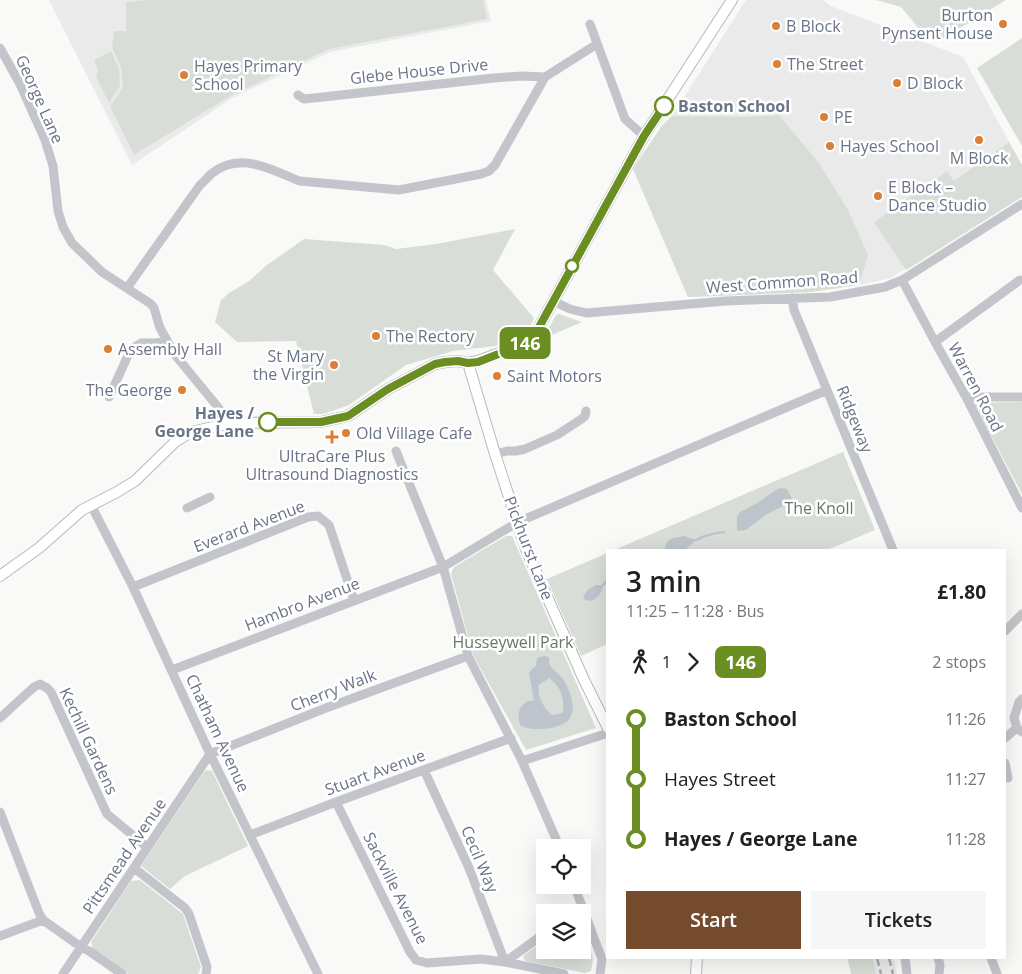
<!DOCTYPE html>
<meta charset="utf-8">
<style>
:root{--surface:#fff;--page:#f6f6f6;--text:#202124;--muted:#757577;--accent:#744b2d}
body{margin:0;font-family:"Open Sans",sans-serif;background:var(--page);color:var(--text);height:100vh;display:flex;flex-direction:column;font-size:19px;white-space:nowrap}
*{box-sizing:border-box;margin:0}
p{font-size:16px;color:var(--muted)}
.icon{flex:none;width:28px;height:28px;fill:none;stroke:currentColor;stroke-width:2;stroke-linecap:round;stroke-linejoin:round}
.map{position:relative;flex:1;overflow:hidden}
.details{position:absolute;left:606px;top:549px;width:400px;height:410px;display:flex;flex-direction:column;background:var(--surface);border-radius:0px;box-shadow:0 5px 20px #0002}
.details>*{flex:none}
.badge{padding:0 10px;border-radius:8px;font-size:18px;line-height:32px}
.tools{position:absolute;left:536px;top:839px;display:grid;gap:10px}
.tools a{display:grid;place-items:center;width:55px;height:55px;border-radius:0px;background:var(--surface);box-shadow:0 5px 20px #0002;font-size:25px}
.map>.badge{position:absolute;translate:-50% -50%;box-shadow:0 0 0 2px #fff}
.legs{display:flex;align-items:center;gap:8px;height:55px;padding:0 20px;font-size:16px}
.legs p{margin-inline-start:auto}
.summary{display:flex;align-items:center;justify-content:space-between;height:85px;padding:0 20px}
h1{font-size:28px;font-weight:600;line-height:38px}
.primary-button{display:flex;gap:10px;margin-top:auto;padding:10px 20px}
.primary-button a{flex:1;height:58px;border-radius:0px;background:var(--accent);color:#fff;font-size:20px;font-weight:600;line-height:58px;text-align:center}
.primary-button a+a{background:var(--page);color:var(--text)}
ul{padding:0 20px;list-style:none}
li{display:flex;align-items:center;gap:18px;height:60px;font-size:19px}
li i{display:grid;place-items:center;width:8px;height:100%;margin:0 6px;background:currentColor}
li i::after{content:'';width:12px;height:12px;margin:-6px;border:4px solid;border-radius:50%;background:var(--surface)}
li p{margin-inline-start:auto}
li:first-child i{background:linear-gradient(#0000 50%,currentColor 0)}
li:last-child i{background:linear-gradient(currentColor 50%,#0000 0)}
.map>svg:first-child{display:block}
.built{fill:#eaeaeb}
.green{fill:#d8ded7}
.water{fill:#bdc4cb;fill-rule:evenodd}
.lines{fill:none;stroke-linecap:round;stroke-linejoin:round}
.stream{stroke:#bdc4cb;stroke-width:2.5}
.major-casing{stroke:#b6b9be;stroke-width:12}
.minor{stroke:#c3c5ca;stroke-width:9}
.major{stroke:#fff;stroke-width:10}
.rail{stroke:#a4a8b0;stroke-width:2.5;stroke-dasharray:8 4;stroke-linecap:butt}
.line-1-casing{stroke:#fff;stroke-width:11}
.line-1{stroke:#6b8e23;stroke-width:8}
.poi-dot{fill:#da7f37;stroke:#fff;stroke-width:2}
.stop-1-dot{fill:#fff;stroke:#6b8e23;stroke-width:2.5}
.labels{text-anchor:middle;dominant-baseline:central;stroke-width:5;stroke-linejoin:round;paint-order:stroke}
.poi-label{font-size:16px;fill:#6a7487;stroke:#fff;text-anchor:start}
.street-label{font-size:16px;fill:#6a7487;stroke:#fff}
.stop-label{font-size:16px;font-weight:bold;fill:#6a7487;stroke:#fff;text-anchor:start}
.park-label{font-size:16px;fill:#657965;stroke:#fff}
</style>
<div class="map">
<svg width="1022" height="974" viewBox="0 0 1022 974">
<rect width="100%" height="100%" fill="#f9f9f7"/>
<path class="built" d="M49 0H486L491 21 330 52 232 98 132 165Z
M746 0H823L831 6 963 57 1022 166V193L891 278 859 285 810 292 688 297 633 169 661 127 672 116Z
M873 958H894L897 974H876Z"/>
<path class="green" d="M149 0H483L487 19 329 49 230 96 134 155 110 106 123 88 121 68 112 47 114 31H126V2Z
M876 0H1006L942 39 925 36 901 7Z
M1022 38V146L977 68Z
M111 51 119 69 120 86 109 103 96 77 98 70 94 60Z
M779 115 819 163 848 210 868 255 859 285 810 292 688 297 633 169 661 127 672 116 745 117Z
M1009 142 1022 165V197L906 270 874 222 947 171 954 181Z
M515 229 493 270 534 318 530 327 514 338 496 346 453 351 406 365 349 405 323 414H314L296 341 237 342 215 322 221 300 229 293 249 281 267 265 304 239 384 245 396 249 436 244Z
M559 314 582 322 547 337 545 335 556 315Z
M1022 402V494L974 403Z
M843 452 875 530 827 550H614Z
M506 536H512L596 728 526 750 473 655 451 574 454 567Z
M607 553V644L581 656 547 579Z
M207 770 212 771 248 846 185 876 170 889 141 866 204 772Z
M140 880 183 914 201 967 198 974H128L93 950 91 942 131 881Z
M583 925 586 932 593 959 591 971 585 973 525 961 523 956 545 940V950H582Z
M847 958H873L876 974H851L850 968Z"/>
<path class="water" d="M781 488 787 489 792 499 791 502 767 514 746 530 737 531V517L740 512 757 503 776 490Z
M684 536 696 540 685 550H665C665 538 674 538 684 536Z
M596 585H603C602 595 592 606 583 598 585 591 590 588 596 585Z
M544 656 549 657C549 659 549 663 550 665 552 670 560 674 563 679 571 691 580 716 563 724 549 730 535 731 521 726 515 716 520 699 534 701L529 673 532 669 536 666 537 658ZM549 678C560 686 565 698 563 712L559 714 552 715C543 707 537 697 539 685Z"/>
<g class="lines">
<path class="stream" d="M696 540C705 535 714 533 724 532
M603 585 606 582"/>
<defs>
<path id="major" d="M468 363 495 454 526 549 584 680 608 728
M0 576 39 548 82 510 117 492 135 481 175 442 191 432 231 423 321 422 348 416 388 389 435 364 445 362 458 361 468 363 478 361 524 344 538 329 644 136 732 0
M696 974 697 958"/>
</defs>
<use href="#major" class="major-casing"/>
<path class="minor" d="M590 24 625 119 644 136
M0 48 20 84 45 140 53 166 58 211 63 227 72 243 102 272 151 304 154 308 160 328 176 356 231 423
M298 95 304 99 323 97 494 78 522 76 545 77
M902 280 935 342 966 397 1022 508
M127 288 200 185C204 182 207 178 211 174 240 150 271 170 300 181L399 190 481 174 489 171 495 165 545 77 597 44
M792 298 794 310 893 550
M553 301 570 309 586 313 726 301 830 297 885 287 902 280 1022 204
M935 342 1020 280
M109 397 131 349 141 343H156L166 340
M966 397H1022
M495 454 507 451H516L525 449 557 435 583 418 585 416 586 411
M91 505 133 587 210 754 318 974
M187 508 210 497
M133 587 308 517 318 516 329 525 354 600
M1005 631 1022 614
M172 670 443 567 396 451
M1022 699 1019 702 1014 718 1017 728 1022 732
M0 718 34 687 40 684 47 688 51 692 107 814 147 847
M608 733 522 761 468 656 443 567 518 522 827 390
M1005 738 1017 728
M522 761 560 848
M1005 763 1008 778
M424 770 469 868 505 962 545 933
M336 802 410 952 416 960 427 963 481 959 505 962 564 974
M0 812 39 913 43 920 81 947 89 951 122 974
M250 835 336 802 511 738
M134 868 185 908 189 914 207 967 206 974
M574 885 602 959 600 974
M0 936 43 920
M905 958 907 974
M938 958 940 965 939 974
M991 958 997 974
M63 974 210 754 326 708 468 656"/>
<use href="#major" class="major"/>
<path class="rail" d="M877 958 881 974
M889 958 893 974"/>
</g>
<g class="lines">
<defs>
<path id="line-1" d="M268 422H321L348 416 388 389 435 364 445 362 458 361 468 363 478 362 524 344 538 329 644 136 664 106"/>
</defs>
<use href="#line-1" class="line-1-casing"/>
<use href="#line-1" class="line-1"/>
</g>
<g class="poi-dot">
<circle cx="1003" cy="24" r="5"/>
<circle cx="776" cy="26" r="5"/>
<circle cx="777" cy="64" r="5"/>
<circle cx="184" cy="75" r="5"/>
<circle cx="897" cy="83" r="5"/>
<circle cx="824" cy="117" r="5"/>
<circle cx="979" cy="140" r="5"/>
<circle cx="830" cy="146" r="5"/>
<circle cx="878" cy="196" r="5"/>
<circle cx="376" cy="336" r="5"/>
<circle cx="108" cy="349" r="5"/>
<circle cx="334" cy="365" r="5"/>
<circle cx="497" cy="376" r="5"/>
<circle cx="182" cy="390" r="5"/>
<circle cx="346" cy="433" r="5"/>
<path d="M329.5 429.5h5v5h5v5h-5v5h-5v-5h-5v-5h5z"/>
</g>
<g class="stop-1-dot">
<circle cx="664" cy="106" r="9"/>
<circle cx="572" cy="266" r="6"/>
<circle cx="268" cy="422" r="9"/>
</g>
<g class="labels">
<g class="poi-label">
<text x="993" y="15" text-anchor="end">Burton<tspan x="993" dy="18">Pynsent House</tspan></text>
<text x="786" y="26">B Block</text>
<text x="787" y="64">The Street</text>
<text x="194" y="66">Hayes Primary<tspan x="194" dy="18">School</tspan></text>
<text x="907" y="83">D Block</text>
<text x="834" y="117">PE</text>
<text x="840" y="146">Hayes School</text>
<text x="979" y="158" text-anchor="middle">M Block</text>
<text x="888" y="187">E Block –<tspan x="888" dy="18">Dance Studio</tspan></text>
<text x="386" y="336">The Rectory</text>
<text x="118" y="349">Assembly Hall</text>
<text x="324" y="356" text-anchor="end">St Mary<tspan x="324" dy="18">the Virgin</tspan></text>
<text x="507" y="376">Saint Motors</text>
<text x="172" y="390" text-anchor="end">The George</text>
<text x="356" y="433">Old Village Cafe</text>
<text x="332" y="456" text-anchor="middle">UltraCare Plus<tspan x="332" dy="18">Ultrasound Diagnostics</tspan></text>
</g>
<g class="street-label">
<text transform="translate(419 71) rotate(-6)">Glebe House Drive</text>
<text transform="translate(40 99) rotate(66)">George Lane</text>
<text transform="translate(782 282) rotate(-4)">West Common Road</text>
<text transform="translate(976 387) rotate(62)">Warren Road</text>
<text transform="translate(855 419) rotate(68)">Ridgeway</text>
<text transform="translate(249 526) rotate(-21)">Everard Avenue</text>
<text transform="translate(529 548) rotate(69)">Pickhurst Lane</text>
<text transform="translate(302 604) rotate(-21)">Hambro Avenue</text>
<text transform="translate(333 690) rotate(-21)">Cherry Walk</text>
<text transform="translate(218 733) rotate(65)">Chatham Avenue</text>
<text transform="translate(89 741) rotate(65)">Kechill Gardens</text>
<text transform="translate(375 772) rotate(-20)">Stuart Avenue</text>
<text transform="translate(124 856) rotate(-56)">Pittsmead Avenue</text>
<text transform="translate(480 859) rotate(67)">Cecil Way</text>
<text transform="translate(396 888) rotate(63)">Sackville Avenue</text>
</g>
<g class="stop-label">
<text x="678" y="106">Baston School</text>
<text x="254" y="413" text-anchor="end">Hayes /<tspan x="254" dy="18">George Lane</tspan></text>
</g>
<g class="park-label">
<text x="819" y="508">The Knoll</text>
<text x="513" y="642">Husseywell Park</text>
</g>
</g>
</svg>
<div class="tools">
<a><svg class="icon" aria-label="locate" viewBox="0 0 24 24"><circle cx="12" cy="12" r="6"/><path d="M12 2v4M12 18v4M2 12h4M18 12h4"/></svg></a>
<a><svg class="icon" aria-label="layers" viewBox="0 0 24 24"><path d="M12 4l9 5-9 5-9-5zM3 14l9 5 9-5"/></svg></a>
</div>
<b class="badge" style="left:525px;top:343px;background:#6b8e23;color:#fff">146</b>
<section class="details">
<div class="summary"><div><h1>3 min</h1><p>11:25 – 11:28 · Bus</p></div><b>£1.80</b></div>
<div class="legs"><svg class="icon" aria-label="walk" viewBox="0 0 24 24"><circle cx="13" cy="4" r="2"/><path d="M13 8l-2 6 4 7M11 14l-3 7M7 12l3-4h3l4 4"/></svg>1<svg class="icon" aria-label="forward" viewBox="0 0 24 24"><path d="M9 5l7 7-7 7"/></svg><b class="badge" style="background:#6b8e23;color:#fff">146</b><p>2 stops</p></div>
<ul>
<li><i style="color:#6b8e23"></i><b>Baston School</b><p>11:26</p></li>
<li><i style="color:#6b8e23"></i><span>Hayes Street</span><p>11:27</p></li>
<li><i style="color:#6b8e23"></i><b>Hayes / George Lane</b><p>11:28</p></li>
</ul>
<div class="primary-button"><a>Start</a><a>Tickets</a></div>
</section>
</div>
